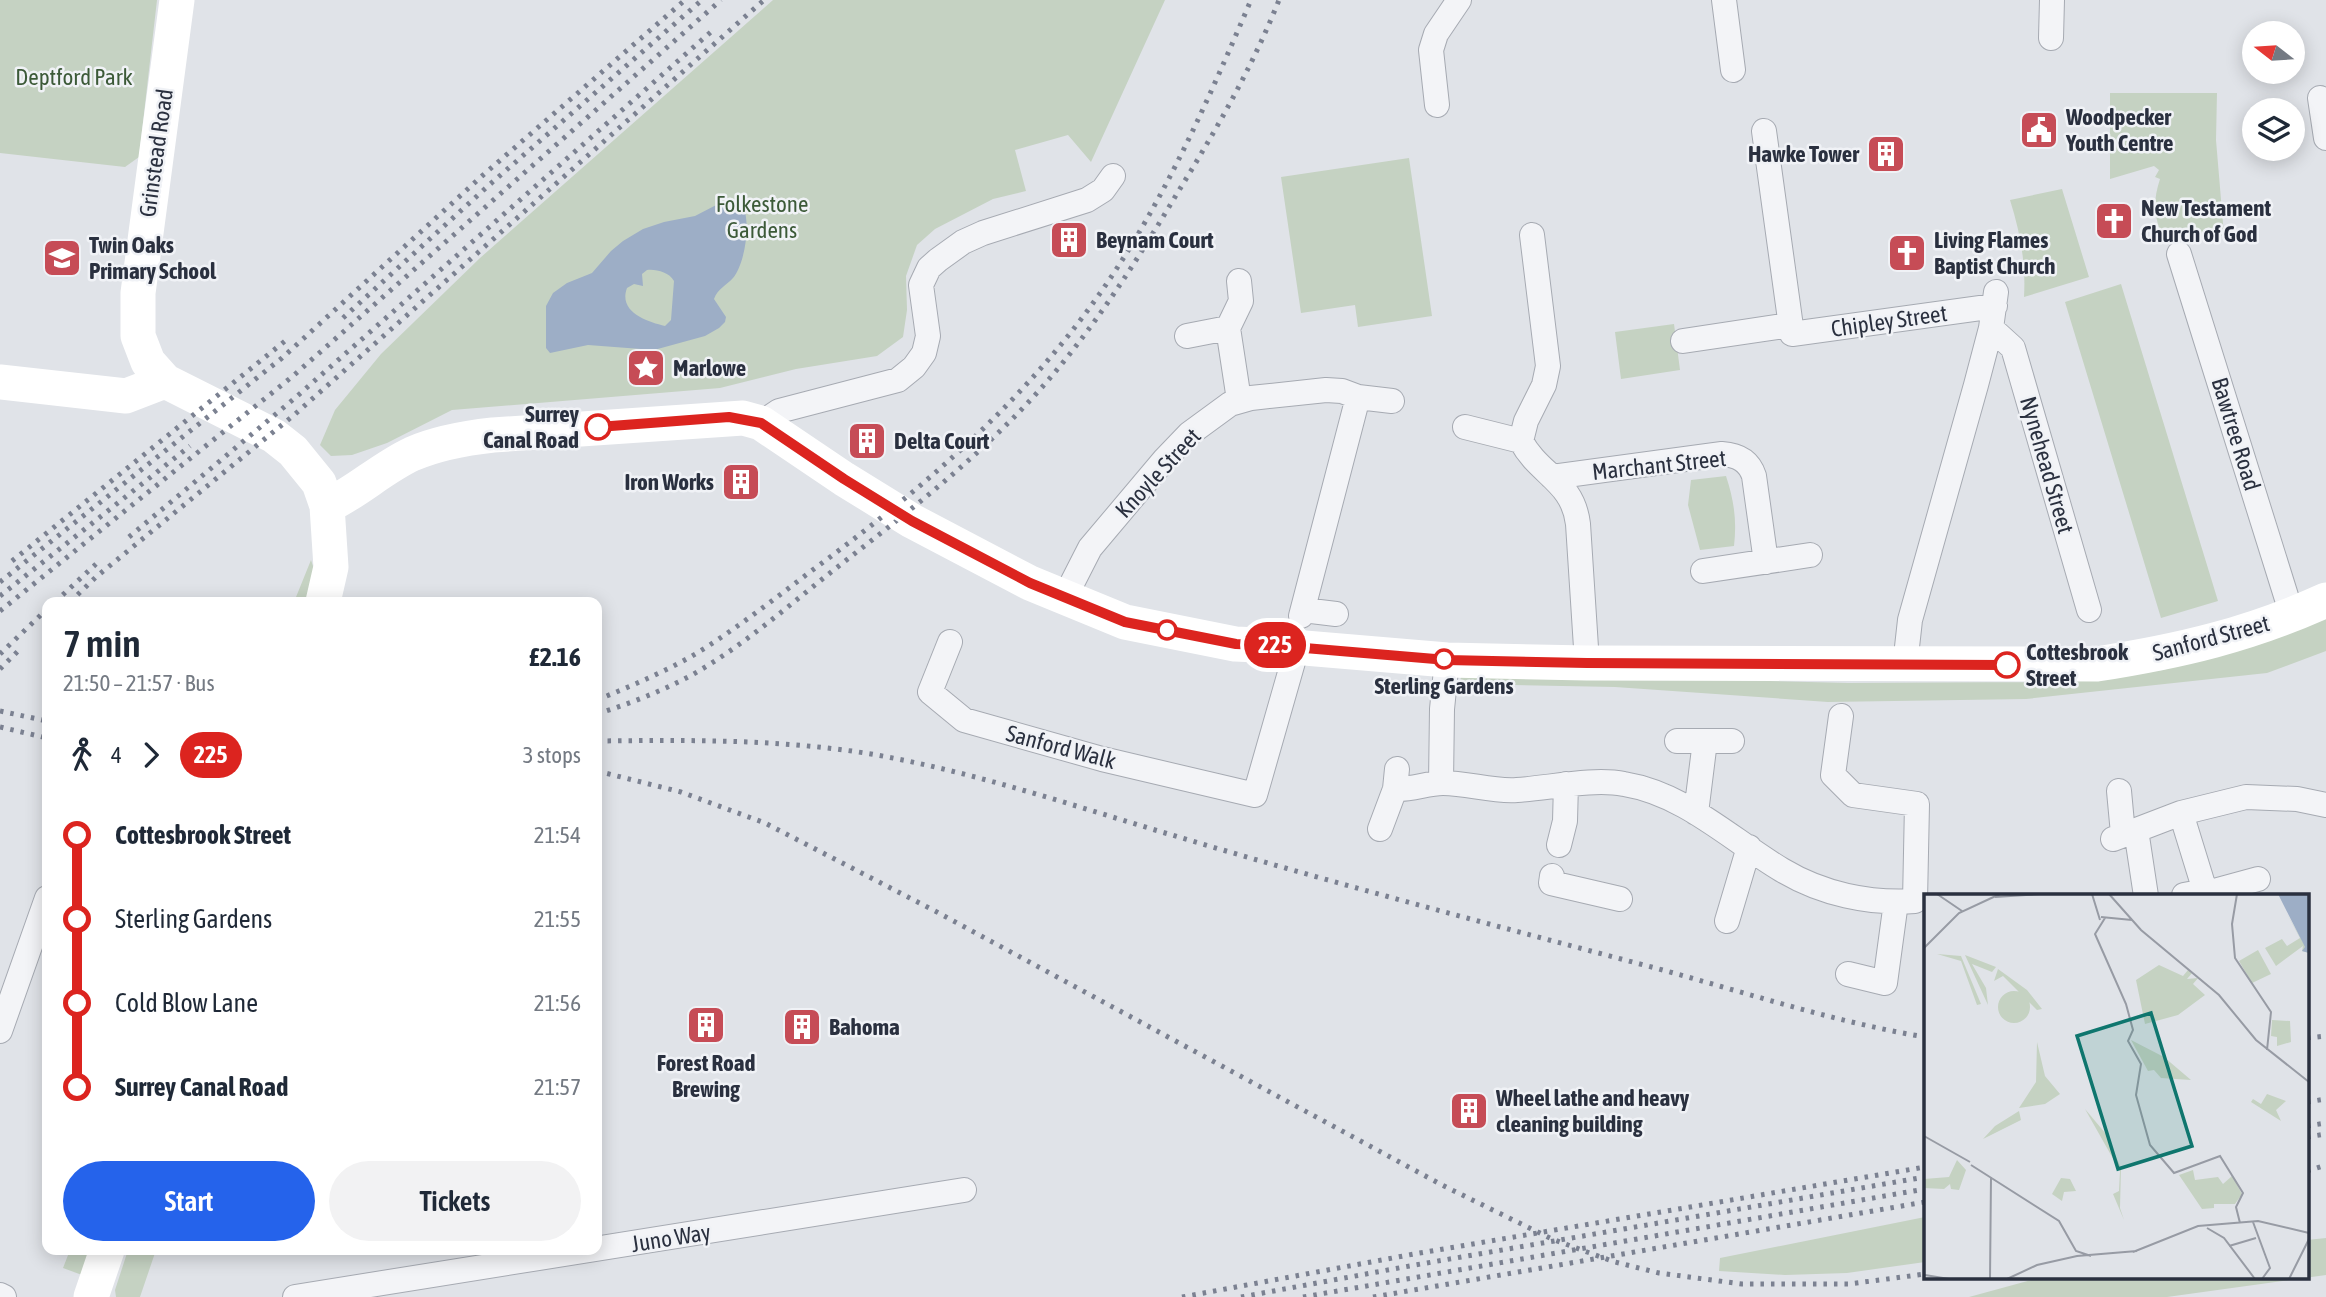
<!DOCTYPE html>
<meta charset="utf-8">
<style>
:root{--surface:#fff;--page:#f2f2f3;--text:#1f2937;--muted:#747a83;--accent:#2563eb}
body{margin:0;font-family:"Asap Condensed",sans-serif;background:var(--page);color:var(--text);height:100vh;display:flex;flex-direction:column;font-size:26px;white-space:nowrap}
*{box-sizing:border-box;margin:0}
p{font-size:23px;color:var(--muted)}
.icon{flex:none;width:38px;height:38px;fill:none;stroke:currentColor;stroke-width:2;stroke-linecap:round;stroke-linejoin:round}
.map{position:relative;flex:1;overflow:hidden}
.details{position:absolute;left:42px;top:597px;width:560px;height:658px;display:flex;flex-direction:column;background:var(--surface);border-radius:14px;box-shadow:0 4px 18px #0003}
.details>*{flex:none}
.badge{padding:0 14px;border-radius:23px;font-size:24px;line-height:46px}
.needle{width:46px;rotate:287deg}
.controls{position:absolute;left:2242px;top:21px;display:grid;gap:14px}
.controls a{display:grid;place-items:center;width:63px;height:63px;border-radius:50%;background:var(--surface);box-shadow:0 4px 18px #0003;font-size:35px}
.map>.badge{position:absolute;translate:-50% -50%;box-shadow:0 0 0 4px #fff}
.legs{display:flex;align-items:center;gap:10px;height:77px;padding:0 21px;font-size:23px}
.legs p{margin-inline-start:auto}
.overview{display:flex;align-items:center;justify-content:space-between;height:119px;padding:0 21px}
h1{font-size:38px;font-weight:600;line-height:52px}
.primary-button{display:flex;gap:14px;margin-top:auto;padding:14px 21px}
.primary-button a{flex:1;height:80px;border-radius:42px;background:var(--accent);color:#fff;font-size:28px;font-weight:600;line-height:80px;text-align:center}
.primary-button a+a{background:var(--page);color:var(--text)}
ul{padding:0 21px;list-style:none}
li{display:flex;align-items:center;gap:24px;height:84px;font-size:26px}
li i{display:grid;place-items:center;width:10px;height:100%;margin:0 9px;background:currentColor}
li i::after{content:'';width:18px;height:18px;margin:-9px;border:5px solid;border-radius:50%;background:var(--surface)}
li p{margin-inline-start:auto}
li:first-child i{background:linear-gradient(#0000 50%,currentColor 0)}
li:last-child i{background:linear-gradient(currentColor 50%,#0000 0)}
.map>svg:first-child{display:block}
.green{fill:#c5d2c2}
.water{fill:#9daec6;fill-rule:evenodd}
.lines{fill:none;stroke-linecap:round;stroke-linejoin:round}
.street-casing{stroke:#a6aab2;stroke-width:26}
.street{stroke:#f3f4f7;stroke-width:24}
.secondary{stroke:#fff;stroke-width:35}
.rail{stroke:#7b8191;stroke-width:5;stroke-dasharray:3.5 7;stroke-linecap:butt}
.line-1-casing{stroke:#fff;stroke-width:16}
.line-1{stroke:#dc241f;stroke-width:10}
.stop-1-dot{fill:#fff;stroke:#dc241f;stroke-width:3.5}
.labels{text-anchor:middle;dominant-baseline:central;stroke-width:5;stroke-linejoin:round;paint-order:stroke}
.park-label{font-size:23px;fill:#3c5a38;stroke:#f0f2f6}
.poi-label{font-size:23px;font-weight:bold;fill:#2a303f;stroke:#f0f2f6;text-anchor:start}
.street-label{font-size:23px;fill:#2a303f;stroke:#f0f2f6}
.stop-label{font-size:23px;font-weight:bold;fill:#2a303f;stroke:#f0f2f6;text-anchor:end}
.inset-road{fill:none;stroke:#979ba4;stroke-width:2}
.view{fill:#0f766e;fill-opacity:0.15;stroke:#0f766e;stroke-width:3.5}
.inset-edge{fill:none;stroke:#2a303f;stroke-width:3.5}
</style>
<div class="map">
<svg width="2326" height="1297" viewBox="0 0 2326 1297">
<rect width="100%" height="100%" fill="#e0e3e8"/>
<path class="green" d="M0 0H157L139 157 125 167 0 153Z
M773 0H1165L1091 162 1068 135 1015 150 1026 191 993 199 935 229 917 245 906 276 907 310 903 337 877 356 796 369 720 388 452 410 387 443 352 455 331 456 320 445 335 410 381 354 480 258Z
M2110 93H2217L2216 140 2224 235 2165 242C2154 218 2152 204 2160 179L2155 177 2159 170 2154 166 2110 179Z
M1409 158 1432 316 1358 327 1355 305 1301 313 1281 177Z
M2062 189 2089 277 2024 297C2026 262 2020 232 2010 200Z
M2121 284 2218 601 2161 618 2065 302Z
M1674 324 1680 370 1621 379 1615 332Z
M1726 476C1734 500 1737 521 1734 546L1700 550 1688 505 1691 480Z
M311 560 316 575 307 602H294Z
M2326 617V651L2267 673 2026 699 1828 702 1615 687 1464 684 1462 696H1457L1461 677 1648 678 1848 683 2049 682 2163 670Z
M1925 1217V1262L1847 1273 1785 1275 1719 1271 1720 1258Z
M2326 1238V1275L2167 1297H1969L2039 1278H2307V1240Z
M70 1250H91L82 1275 63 1268Z
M128 1250H156L140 1297H116L115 1290Z"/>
<path class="water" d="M722 202 735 203 743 207C751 222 745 264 733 278 726 286 718 288 714 299L726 317 725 322 719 328 705 336 654 350 588 345 550 353 546 348V306L553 293 567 283 592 273 611 251 623 241 643 229 664 222 695 216ZM647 270C656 269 669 272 674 281L671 320 665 326C647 322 618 312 627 288L634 284 643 286 642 274Z"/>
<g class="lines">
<defs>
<path id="street" d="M1724 0 1733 70
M2051 38 2052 0
M2320 98 2326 138
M1437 105 1431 50 1436 34 1459 0
M1764 131 1792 334 1995 306
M2179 254 2292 615
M1228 328 1239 400
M1991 328 2013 348 2089 610
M1187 336 1228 328 1241 301 1239 281
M1683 341 1790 325
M761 423 779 411 898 380 914 367 924 353 928 336 921 285 929 268 938 260 963 242 983 233 1087 200 1103 190 1113 176
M1465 427 1521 441C1539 475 1573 481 1578 524L1587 663
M1521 441 1526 421 1544 385 1548 366 1532 235
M1552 477 1722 454C1738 455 1749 461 1754 476L1766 562
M1703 571 1810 555
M1065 597 1090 548 1165 459 1189 434 1230 404 1251 398 1326 390 1342 391 1358 397 1392 401
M1303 610 1336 614
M1301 616 1358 397
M950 642 930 692 964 720 1102 759 1255 795 1297 648
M1905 665 1910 620 1976 385 1991 328 1996 292
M1677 741H1705
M1441 783 1442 709 1447 660
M1395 789C1412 790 1427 783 1443 783 1468 783 1493 792 1517 790 1549 788 1593 778 1624 784 1685 794 1730 839 1782 870 1822 894 1869 904 1915 901L1917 804 1853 795 1833 775 1841 716
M2119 791 2123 834
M1696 813 1705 741H1732
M2181 813 2205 891
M1380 829 1395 789 1397 769
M2136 830 2146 896
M2113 839 2181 813 2246 797 2297 799 2326 805
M1559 845 1565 821 1566 784
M1552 876 1551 883 1620 899
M2184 895 2205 891H2214L2258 879
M1727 921 1749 847
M1848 974 1885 983 1896 902
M0 1031 47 898
M0 1295 4 1297
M295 1297 964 1190"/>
</defs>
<use href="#street" class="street-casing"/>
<use href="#street" class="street"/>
<path class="secondary" d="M177 0 138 293V336L148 362 165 381 274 436 293 451 319 483 327 506 331 567 323 602
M0 382 126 396 165 381
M327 506C357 492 382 468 412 454 437 443 466 438 493 435L743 418 761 423 844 479 912 521 1030 583 1125 622 1235 644 1281 646 1447 660 1587 663 2097 664C2180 651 2249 635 2326 600
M91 1297 107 1250"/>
<path class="rail" d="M343 318 488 186 702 0
M129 537 295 398 713 30
M12 561 290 337
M0 582 282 358 482 176 685 0
M0 596 190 446
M55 602 96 564
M70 602 96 577 294 415 764 0
M0 611 293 376 721 0
M0 654 47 609
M0 669 19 650
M597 700C631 686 665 672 697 653 739 627 778 596 818 566 934 480 1040 388 1119 265 1173 181 1212 91 1251 0
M0 711 47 721
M597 714C628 704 660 692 690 676 742 647 788 606 835 569 899 519 963 470 1020 411 1083 346 1132 269 1178 192 1216 130 1252 68 1279 0
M0 727 47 738
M597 741C689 740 780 739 871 754 976 772 1080 808 1182 838 1340 885 1500 927 1659 969 1747 993 1835 1022 1925 1037
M597 771 681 792 765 823 935 911 1442 1185 1552 1239 1587 1252 1615 1262 1659 1273 1742 1284H1849L1925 1274
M2307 1038 2326 1036
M2307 1102 2326 1099
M2307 1126 2326 1123
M2307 1137 2326 1134
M2307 1171 2326 1165
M1182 1297 1414 1254 1925 1167
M1241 1297 1415 1265 1925 1177
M1303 1297 1925 1189
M1373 1297 1925 1202"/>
</g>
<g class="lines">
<defs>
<path id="line-1" d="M598 427 729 417 761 423 844 479 912 521 1030 583 1125 622 1236 644 1281 646 1447 660 1587 663 2007 665"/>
</defs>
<use href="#line-1" class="line-1-casing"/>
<use href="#line-1" class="line-1"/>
</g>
<defs>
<symbol id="civic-square" viewBox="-11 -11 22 22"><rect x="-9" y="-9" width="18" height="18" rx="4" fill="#c64c56" stroke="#f0f2f6"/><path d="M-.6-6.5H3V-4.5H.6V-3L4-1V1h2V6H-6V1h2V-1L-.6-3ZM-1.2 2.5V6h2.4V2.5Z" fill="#fff"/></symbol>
<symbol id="building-square" viewBox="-11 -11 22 22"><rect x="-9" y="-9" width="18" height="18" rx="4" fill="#c64c56" stroke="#f0f2f6"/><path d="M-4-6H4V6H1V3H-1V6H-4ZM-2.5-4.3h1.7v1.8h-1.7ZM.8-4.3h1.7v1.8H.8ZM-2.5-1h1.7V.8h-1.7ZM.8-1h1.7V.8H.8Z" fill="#fff"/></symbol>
<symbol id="church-square" viewBox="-11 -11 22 22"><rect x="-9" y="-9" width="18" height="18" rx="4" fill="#c64c56" stroke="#f0f2f6"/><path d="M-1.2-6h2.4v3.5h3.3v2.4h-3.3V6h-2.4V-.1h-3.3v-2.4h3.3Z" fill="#fff"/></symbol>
<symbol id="school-square" viewBox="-11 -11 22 22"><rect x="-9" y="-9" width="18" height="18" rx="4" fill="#c64c56" stroke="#f0f2f6"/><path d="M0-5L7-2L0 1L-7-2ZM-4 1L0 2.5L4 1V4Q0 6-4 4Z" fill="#fff"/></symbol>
<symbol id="sight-square" viewBox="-11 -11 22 22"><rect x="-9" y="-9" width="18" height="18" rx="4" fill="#c64c56" stroke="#f0f2f6"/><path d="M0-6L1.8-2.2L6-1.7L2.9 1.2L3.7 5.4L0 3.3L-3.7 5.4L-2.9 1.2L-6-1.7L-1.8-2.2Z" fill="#fff"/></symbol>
</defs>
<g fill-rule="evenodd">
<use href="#civic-square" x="2017" y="108" width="44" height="44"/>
<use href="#building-square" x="1864" y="132" width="44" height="44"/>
<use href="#church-square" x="2092" y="199" width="44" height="44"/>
<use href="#building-square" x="1047" y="218" width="44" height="44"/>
<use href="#church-square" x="1885" y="231" width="44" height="44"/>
<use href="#school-square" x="40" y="236" width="44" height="44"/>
<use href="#sight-square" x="624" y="346" width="44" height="44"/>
<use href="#building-square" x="845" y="419" width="44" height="44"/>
<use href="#building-square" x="719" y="460" width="44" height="44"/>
<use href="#building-square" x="684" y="1003" width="44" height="44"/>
<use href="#building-square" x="780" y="1005" width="44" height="44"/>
<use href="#building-square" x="1447" y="1089" width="44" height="44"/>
</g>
<g class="stop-1-dot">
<circle cx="598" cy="427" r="12"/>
<circle cx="1167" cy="630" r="9"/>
<circle cx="1444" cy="659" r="9"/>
<circle cx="2007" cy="665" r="12"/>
</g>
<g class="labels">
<g class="park-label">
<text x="74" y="77">Deptford Park</text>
<text x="762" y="204">Folkestone<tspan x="762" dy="26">Gardens</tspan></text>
</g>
<g class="poi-label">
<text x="2066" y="117">Woodpecker<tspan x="2066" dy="26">Youth Centre</tspan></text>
<text x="1859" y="154" text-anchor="end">Hawke Tower</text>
<text x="2141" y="208">New Testament<tspan x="2141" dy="26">Church of God</tspan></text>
<text x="1096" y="240">Beynam Court</text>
<text x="1934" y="240">Living Flames<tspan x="1934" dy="26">Baptist Church</tspan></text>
<text x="89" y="245">Twin Oaks<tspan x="89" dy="26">Primary School</tspan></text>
<text x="673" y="368">Marlowe</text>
<text x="894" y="441">Delta Court</text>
<text x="714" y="482" text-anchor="end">Iron Works</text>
<text x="829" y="1027">Bahoma</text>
<text x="706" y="1063" text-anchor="middle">Forest Road<tspan x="706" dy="26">Brewing</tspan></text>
<text x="1496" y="1098">Wheel lathe and heavy<tspan x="1496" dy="26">cleaning building</tspan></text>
</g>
<g class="street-label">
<text transform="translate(156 153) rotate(-82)">Grinstead Road</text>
<text transform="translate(1889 321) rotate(-8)">Chipley Street</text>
<text transform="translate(2236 434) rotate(73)">Bawtree Road</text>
<text transform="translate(1659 465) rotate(-6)">Marchant Street</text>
<text transform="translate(2047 465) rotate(74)">Nynehead Street</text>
<text transform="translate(1158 473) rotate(-47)">Knoyle Street</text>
<text transform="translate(2211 638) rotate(-15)">Sanford Street</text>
<text transform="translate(1061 747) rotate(15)">Sanford Walk</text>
<text transform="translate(671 1238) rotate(-9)">Juno Way</text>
</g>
<g class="stop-label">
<text x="579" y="414">Surrey<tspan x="579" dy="26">Canal Road</tspan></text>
<text x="2026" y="652" text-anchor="start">Cottesbrook<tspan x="2026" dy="26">Street</tspan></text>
<text x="1444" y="686" text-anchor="middle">Sterling Gardens</text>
</g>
</g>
<g transform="translate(1924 894)">
<rect width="385" height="385" fill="#e0e3e8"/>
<path d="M362 18 385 59 378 57 379 52 352 72 341 54 358 45 363 52 376 44ZM334 56 347 80 328 89 315 67ZM13 60 37 62 57 110 53 111 37 67ZM41 61 72 73 68 78 48 70 62 94 64 111ZM235 71 259 82 264 76 268 79 263 85 274 84 269 90 281 101 254 121 221 130 212 86ZM74 75 103 96 118 115 113 116 79 82 70 87ZM74 113a16 16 0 1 1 32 0a16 16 0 1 1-32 0ZM348 126 366 127 367 148 353 152V143L347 142ZM207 146 240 163 267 186 237 184 230 176 224 177ZM113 148 121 182 136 200 121 210 95 214 112 188ZM343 200 362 207 352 216 357 227 327 208 329 205 337 210ZM161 215 182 240 197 274 196 314 200 326 189 300 195 297 196 277ZM95 217 97 226 59 245 71 232ZM33 266 42 276 35 296 27 295 26 290 20 295 0 294V285L25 283ZM269 276 271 286 294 283 299 290 308 282 318 300 311 310H290V314L278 315 255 281ZM137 284 146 285 152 297 140 298 138 307 128 300Z" fill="#c5d2c2"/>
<path d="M354 0H385V59L378 57 381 53Z" fill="#9daec6"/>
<path class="inset-road" d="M13 0 38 17M168 0 176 26M185 0 217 36 295 101 332 146 385 188M313 0 308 30 311 64 347 118 343 156M71 3 116 0M177 23 208 26M181 24 171 40 202 110 209 136 204 147 217 170 212 201 226 251 250 279 296 262 319 299 312 313 316 329M0 54 35 19 76 0M0 242 46 268M47 271 135 327 152 357 167 362M329 328 346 374 338 385M283 334 300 344 331 385M305 352 332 344M209 358 274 332 334 327 385 339M1 381 25 385M66 385 67 283M83 385 113 371 153 362 213 357M365 385 385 345"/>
<path class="view" d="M227 119 268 252 194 275 153 142Z"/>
<rect width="385" height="385" class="inset-edge"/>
</g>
</svg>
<div class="controls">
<a><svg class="needle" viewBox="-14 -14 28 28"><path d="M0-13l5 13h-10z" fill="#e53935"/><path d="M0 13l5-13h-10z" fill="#747a83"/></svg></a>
<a><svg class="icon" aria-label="layers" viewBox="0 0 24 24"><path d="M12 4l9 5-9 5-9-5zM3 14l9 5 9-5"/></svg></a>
</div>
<b class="badge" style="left:1275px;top:645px;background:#dc241f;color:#fff">225</b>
<section class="details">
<div class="overview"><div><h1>7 min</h1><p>21:50 – 21:57 · Bus</p></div><b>£2.16</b></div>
<div class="legs"><svg class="icon" aria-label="walk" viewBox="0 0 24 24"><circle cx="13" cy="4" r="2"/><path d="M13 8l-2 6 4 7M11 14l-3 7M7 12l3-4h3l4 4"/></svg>4<svg class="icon" aria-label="forward" viewBox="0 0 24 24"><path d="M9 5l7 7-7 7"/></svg><b class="badge" style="background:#dc241f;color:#fff">225</b><p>3 stops</p></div>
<ul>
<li><i style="color:#dc241f"></i><b>Cottesbrook Street</b><p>21:54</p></li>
<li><i style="color:#dc241f"></i><span>Sterling Gardens</span><p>21:55</p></li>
<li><i style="color:#dc241f"></i><span>Cold Blow Lane</span><p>21:56</p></li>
<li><i style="color:#dc241f"></i><b>Surrey Canal Road</b><p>21:57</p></li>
</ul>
<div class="primary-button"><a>Start</a><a>Tickets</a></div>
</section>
</div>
